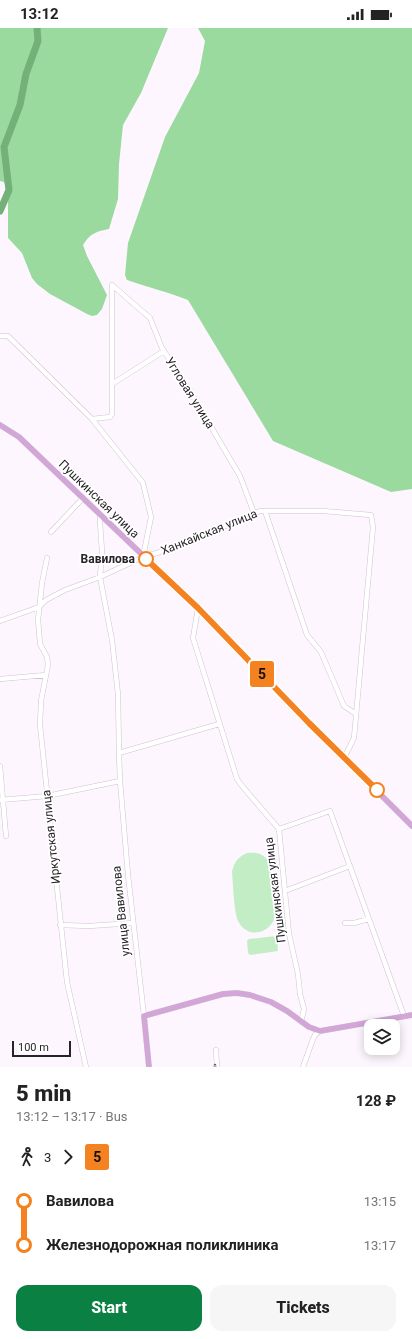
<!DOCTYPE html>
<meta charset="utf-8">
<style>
:root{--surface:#fff;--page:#f6f6f6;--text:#222;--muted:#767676;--accent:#0b8043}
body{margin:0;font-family:Roboto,sans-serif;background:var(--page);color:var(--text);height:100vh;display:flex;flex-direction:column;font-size:15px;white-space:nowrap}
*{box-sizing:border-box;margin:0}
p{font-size:13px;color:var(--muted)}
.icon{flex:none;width:22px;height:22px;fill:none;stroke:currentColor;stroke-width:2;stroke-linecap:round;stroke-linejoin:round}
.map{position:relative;height:1039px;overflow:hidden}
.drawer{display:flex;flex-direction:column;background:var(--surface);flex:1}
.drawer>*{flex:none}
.badge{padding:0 8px;border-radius:3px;font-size:14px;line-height:26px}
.buttons{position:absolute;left:364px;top:991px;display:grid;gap:8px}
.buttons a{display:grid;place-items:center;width:36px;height:36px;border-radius:8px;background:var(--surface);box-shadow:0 2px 10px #0003;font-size:20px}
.scale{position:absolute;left:12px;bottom:10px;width:59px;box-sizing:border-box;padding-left:4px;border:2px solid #282328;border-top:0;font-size:11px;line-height:14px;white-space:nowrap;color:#282328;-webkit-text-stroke:3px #fff;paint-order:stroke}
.map>.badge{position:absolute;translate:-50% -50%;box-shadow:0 0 0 2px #fff}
.legs{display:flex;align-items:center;gap:6px;height:44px;padding:0 16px;font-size:13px}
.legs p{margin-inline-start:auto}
.overview{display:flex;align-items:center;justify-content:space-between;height:68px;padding:0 16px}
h1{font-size:22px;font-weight:800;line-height:30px}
.action{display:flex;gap:8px;margin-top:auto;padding:8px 16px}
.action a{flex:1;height:46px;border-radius:12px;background:var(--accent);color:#fff;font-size:16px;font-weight:800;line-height:46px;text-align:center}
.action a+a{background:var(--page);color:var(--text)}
ul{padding:0 16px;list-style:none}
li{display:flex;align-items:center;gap:14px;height:44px;font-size:15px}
li i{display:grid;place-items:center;width:6px;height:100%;margin:0 5px;background:currentColor}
li i::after{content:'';width:10px;height:10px;margin:-5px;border:3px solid;border-radius:50%;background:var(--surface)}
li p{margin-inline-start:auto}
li:first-child i{background:linear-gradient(#0000 50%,currentColor 0)}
li:last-child i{background:linear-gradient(currentColor 50%,#0000 0)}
.status{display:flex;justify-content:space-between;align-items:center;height:28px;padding:0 20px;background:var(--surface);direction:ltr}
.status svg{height:11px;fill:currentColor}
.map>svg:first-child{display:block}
.green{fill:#c3eec5}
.forest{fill:#9ada9e}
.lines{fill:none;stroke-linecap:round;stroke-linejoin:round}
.river{stroke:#73b178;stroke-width:7}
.minor-casing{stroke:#cfc3d0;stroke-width:5.5}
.major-casing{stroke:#d8d7d8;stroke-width:6}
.minor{stroke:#fff;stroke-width:4.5}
.major{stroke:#d2a6d6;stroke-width:5.5}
.rail-casing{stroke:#635d63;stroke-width:2.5}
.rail{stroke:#fff;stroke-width:1;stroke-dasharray:3;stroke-linecap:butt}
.line-1-casing{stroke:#fff;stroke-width:9}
.line-1{stroke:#f58220;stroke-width:6}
.stop-1-dot{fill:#fff;stroke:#f58220;stroke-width:2}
.labels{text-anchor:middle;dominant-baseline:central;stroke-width:3.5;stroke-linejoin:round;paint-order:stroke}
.street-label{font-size:12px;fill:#282328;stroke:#fff}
.stop-label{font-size:12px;font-weight:bold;fill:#282328;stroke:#fff;text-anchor:end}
</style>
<div class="status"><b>13:12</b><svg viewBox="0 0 49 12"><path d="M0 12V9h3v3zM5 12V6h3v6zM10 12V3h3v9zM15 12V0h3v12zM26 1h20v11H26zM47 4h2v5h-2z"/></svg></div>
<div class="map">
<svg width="412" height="1039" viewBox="0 0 412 1039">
<rect width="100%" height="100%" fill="#fef6fe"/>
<path class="green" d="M247 825C270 822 271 839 273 857 274 866 275 876 276 885 273 905 248 913 238 893 234 884 233 855 232 844 234 834 238 829 247 825Z
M276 908 277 910 278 923 250 927 248 925 247 913 249 911Z"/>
<path class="forest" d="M0 0H168L141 65 123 97 119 136 118 171 109 201C95 204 91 205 83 217L87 228 107 267 102 281 97 287 92 288 87 286 50 266 37 256 32 250 22 225 8 210V167L4 154 0 153Z
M198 0H412V461L391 464 273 413 188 272C168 264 147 259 127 252L125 247 128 215 165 109 199 45 205 13Z"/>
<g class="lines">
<path class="river" d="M0 183 9 162 4 119 20 77 26 46 38 13 37 0"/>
<defs>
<path id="minor" d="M112 257 150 290 162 320 190 363 240 448 254 485
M0 308H8L92 391 143 455 151 489 143 529
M112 356 164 323
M92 391 110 389 112 386V257
M265 483 307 607 321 624 344 678 356 686
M100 487V495L102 523 100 549 112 612 118 666 119 725 120 753 128 847 144 988
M51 504 83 470
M47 530 42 555 38 592 40 616 47 629 48 637 41 673 40 697 67 954 86 1039
M198 580 193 610 237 751 242 758 279 801 289 906 298 946 300 966 304 981 301 994
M0 593 39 579 46 572 65 562 100 549 143 529 174 520 260 483H323L371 487 373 499 354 710 344 730
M0 651 46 647
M119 725 219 696
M0 738 6 808
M0 772 47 768 120 753
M279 801 330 783 404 988
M285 863 350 838
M345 895H354L369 891
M60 897 89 898 133 895
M216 1022 217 1039
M303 1039 313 1011 315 1007 320 1003"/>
<path id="major" d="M0 397 19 409 198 580 309 695 412 798
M149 1039 144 988 223 966 237 965 250 967 271 974 287 983 309 999 320 1003 412 987"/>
</defs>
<use href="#minor" class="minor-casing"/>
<use href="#major" class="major-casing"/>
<use href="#minor" class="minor"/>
<use href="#major" class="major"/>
<defs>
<path id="rail" d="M215 1037V1039"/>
</defs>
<use href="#rail" class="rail-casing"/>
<use href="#rail" class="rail"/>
</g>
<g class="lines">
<defs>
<path id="line-1" d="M146 531 198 580 309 695 377 762"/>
</defs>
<use href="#line-1" class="line-1-casing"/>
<use href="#line-1" class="line-1"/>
</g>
<g class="stop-1-dot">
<circle cx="146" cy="531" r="7"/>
<circle cx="377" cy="762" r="7"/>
</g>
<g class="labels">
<g class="street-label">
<text transform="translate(190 365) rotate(58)">Угловая улица</text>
<text transform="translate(99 471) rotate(44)">Пушкинская улица</text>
<text transform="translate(209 504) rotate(-22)">Ханкайская улица</text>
<text transform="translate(51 809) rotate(-96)">Иркутская улица</text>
<text transform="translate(275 862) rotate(-97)">Пушкинская улица</text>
<text transform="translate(121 883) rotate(-96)">улица Вавилова</text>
</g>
<g class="stop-label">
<text x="135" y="531">Вавилова</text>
</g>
</g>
</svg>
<div class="buttons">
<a><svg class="icon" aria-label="layers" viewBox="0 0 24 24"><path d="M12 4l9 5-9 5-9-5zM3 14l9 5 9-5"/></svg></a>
</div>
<div class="scale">100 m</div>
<b class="badge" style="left:262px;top:646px;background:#f58220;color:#111">5</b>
</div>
<section class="drawer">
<div class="overview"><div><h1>5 min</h1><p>13:12 – 13:17 · Bus</p></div><b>128 ₽</b></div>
<div class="legs"><svg class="icon" aria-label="walk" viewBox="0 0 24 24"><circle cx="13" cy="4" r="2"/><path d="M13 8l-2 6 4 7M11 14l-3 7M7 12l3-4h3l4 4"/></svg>3<svg class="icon" aria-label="forward" viewBox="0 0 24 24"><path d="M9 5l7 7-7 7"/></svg><b class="badge" style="background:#f58220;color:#111">5</b></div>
<ul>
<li><i style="color:#f58220"></i><b>Вавилова</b><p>13:15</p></li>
<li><i style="color:#f58220"></i><b>Железнодорожная поликлиника</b><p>13:17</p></li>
</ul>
<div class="action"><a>Start</a><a>Tickets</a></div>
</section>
